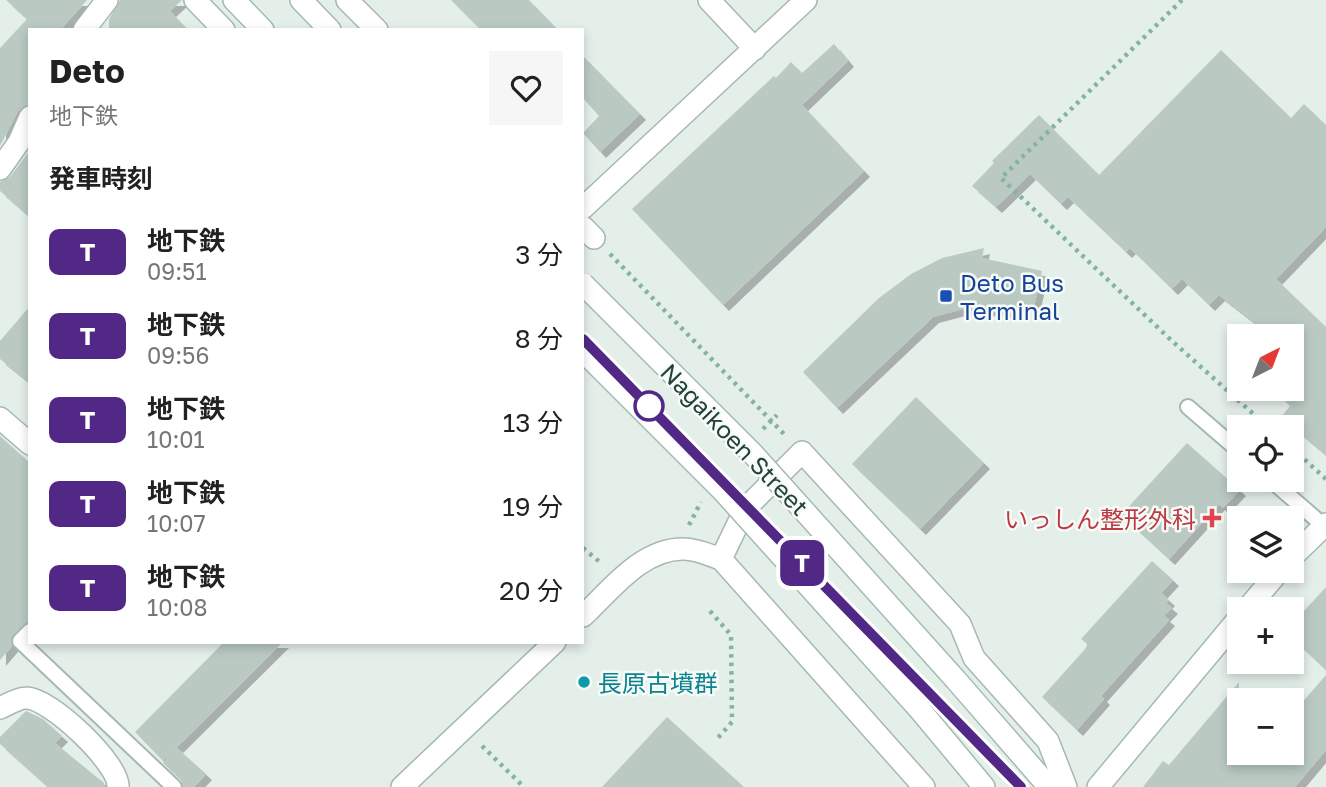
<!DOCTYPE html>
<html lang="ja">
<meta charset="utf-8">
<style>
:root{--surface:#fff;--page:#f6f6f6;--text:#222;--muted:#767676}
body{margin:0;font-family:"Golos Text","Noto Sans JP",sans-serif;background:var(--page);color:var(--text);height:100vh;display:flex;flex-direction:column;font-size:26px;white-space:nowrap}
*{box-sizing:border-box;margin:0}
p{font-size:23px;color:var(--muted)}
.icon{flex:none;width:38px;height:38px;fill:none;stroke:currentColor;stroke-width:2;stroke-linecap:round;stroke-linejoin:round}
.map{position:relative;flex:1;overflow:hidden}
.drawer{position:absolute;left:28px;top:28px;width:556px;height:616px;display:flex;flex-direction:column;background:var(--surface);border-radius:0px;box-shadow:0 4px 10px #0003}
.drawer>*{flex:none}
.badge{padding:0 14px;border-radius:10px;font-size:24px;line-height:46px}
.needle{width:46px;rotate:42deg}
.controls{position:absolute;left:1227px;top:324px;display:grid;gap:14px}
.controls a{display:grid;place-items:center;width:77px;height:77px;border-radius:0px;background:var(--surface);box-shadow:0 4px 10px #0003;font-size:35px}
.map>.badge{position:absolute;translate:-50% -50%;box-shadow:0 0 0 4px #fff}
h2{padding:0 21px;font-size:26px;line-height:63px}
.round{display:grid;place-items:center;flex:none;width:74px;height:74px;border-radius:0px;background:var(--page)}
.overview{display:flex;align-items:center;justify-content:space-between;height:119px;padding:0 21px}
h1{font-size:33px;font-weight:700;line-height:52px}
ul{padding:0;list-style:none}
li{display:flex;align-items:center;gap:21px;height:84px;padding:0 21px}
li div{flex:1}
li b{display:block;font-size:26px}
li em{font-style:normal}
li .badge{min-width:77px;font-weight:700;text-align:center}
.map>svg:first-child{display:block}
.building{fill:#bacac3;filter:url(#shadow)}
.lines{fill:none;stroke-linecap:round;stroke-linejoin:round}
.service-casing{stroke:#a7b8b1;stroke-width:18}
.minor-casing{stroke:#a7b8b1;stroke-width:24}
.secondary-casing{stroke:#a3bbb2;stroke-width:24}
.path{stroke:#85b3a3;stroke-width:4.5;stroke-dasharray:3.5 5;stroke-linecap:butt}
.service{stroke:#fff;stroke-width:14}
.minor{stroke:#fff;stroke-width:21}
.secondary{stroke:#fff;stroke-width:21}
.secondary-bridge-casing{stroke:#a3bbb2;stroke-width:24;stroke-linecap:butt}
.secondary-bridge{stroke:#fff;stroke-width:21}
.line-casing{stroke:#fff;stroke-width:16}
.line{stroke:#522886;stroke-width:10}
.transit-dot{fill:#1a4fb4;stroke:#f6fbf8;stroke-width:2.5}
.stop-dot{fill:#fff;stroke:#522886;stroke-width:3.5}
.health-dot{fill:#e0444e;stroke:#f6fbf8;stroke-width:2.5}
.culture-dot{fill:#0f9aa8;stroke:#f6fbf8;stroke-width:2.5}
.labels{text-anchor:middle;dominant-baseline:central;stroke-width:5;stroke-linejoin:round;paint-order:stroke}
.transit-label{font-size:24px;fill:#164399;stroke:#f6fbf8;text-anchor:start}
.street-label{font-size:24px;fill:#234239;stroke:#f6fbf8}
.health-label{font-size:24px;fill:#be3a42;stroke:#f6fbf8;text-anchor:end}
.culture-label{font-size:24px;fill:#0d838f;stroke:#f6fbf8;text-anchor:start}
</style>
<div class="map">
<svg width="1326" height="787" viewBox="0 0 1326 787">
<defs>
<filter id="shadow"><feDropShadow dx="6" dy="6" stdDeviation="0" flood-color="#0004"/></filter>
</defs>
<rect width="100%" height="100%" fill="#e5efea"/>
<path class="building" d="M6 0H87L60 30H30V104L18 111 0 146V48L27 19Z
M120 0H182L170 11 188 30H109V19Z
M451 0H529L558 30H481Z
M834 44 848 61 802 105 864 171 723 305 632 209 774 76 776 78 791 62 802 73Z
M1221 50 1291 118 1304 104 1326 125V227L1276 279 1326 327V455L1281 417 1290 406 1272 388H1292V336H1272L1219 295 1209 305 1182 279 1172 289 1130 248 1126 252 1068 197 1061 204 1030 174 996 207 972 186 994 163 992 161 1039 115 1099 175Z
M583 56 640 114 600 152 583 133 599 116 583 98Z
M30 150V217L0 191V182L10 177Z
M984 248 982 258 1042 271 1034 307 1023 304 1022 314 967 308 933 317 837 408 803 372 879 298 911 274 942 258Z
M30 306V383L0 359V341Z
M916 397 984 463 920 529 852 464Z
M0 436 30 463V622L13 635 12 646 0 660Z
M1187 443 1240 490 1223 508 1219 504 1169 559 1121 515Z
M1152 561 1173 580 1161 593 1169 600 1166 603 1172 608 1164 616 1169 620 1101 696 1104 699 1077 730 1042 697 1086 648 1087 644 1081 639Z
M1326 587V670L1292 638V624Z
M224 642H283L163 761 135 732Z
M1326 675V750L1295 787H1143L1163 761 1169 765 1239 682V752H1292V714Z
M26 711 43 719 62 736 55 743 104 783 105 787H48L0 744V737Z
M667 717 744 787H602Z
M177 748 206 774 194 787H183L181 780 163 763Z"/>
<g class="lines">
<defs>
<path id="service" d="M1188 407 1239 451
M1271 480 1324 526
M30 631 20 641 174 787"/>
<path id="minor" d="M195 0 224 30
M347 0 377 30
M709 0 755 49
M84 30 107 0
M0 169 19 142 30 117
M583 208 806 0
M583 227 594 238
M0 418 30 444
M721 559 745 509 802 452 960 624 974 658 1048 741 1066 787
M583 616C611 590 642 548 684 549 697 549 709 555 721 559L924 787
M0 708C7 705 18 698 26 698 49 697 120 764 118 787
M402 787 555 642"/>
<path id="secondary" d="M234 0 263 30
M301 0 330 30
M1292 557 1326 524
M1247 609 1280 570
M956 680 1049 787
M920 710 984 787
M1098 787 1239 618"/>
</defs>
<use href="#service" class="service-casing"/>
<use href="#minor" class="minor-casing"/>
<use href="#secondary" class="secondary-casing"/>
<path class="path" d="M1182 0 1001 178 1172 341 1268 427
M610 254 784 434
M763 429 777 415
M1292 448 1326 479
M689 525 701 502
M583 548 601 563
M710 611 731 635 732 722 716 740
M482 746 524 787"/>
<use href="#service" class="service"/>
<use href="#minor" class="minor"/>
<use href="#secondary" class="secondary"/>
<defs>
<path id="secondary-bridge" d="M583 284 753 454 956 680
M583 351 723 491 920 710"/>
</defs>
<use href="#secondary-bridge" class="secondary-bridge-casing"/>
<use href="#secondary-bridge" class="secondary-bridge"/>
</g>
<g class="lines">
<defs>
<path id="line" d="M583 339 1021 787"/>
</defs>
<use href="#line" class="line-casing"/>
<use href="#line" class="line"/>
</g>
<rect class="transit-dot" x="939" y="289" width="14" height="14" rx="3.5"/>
<circle class="stop-dot" cx="649" cy="406" r="14"/>
<path class="health-dot" d="M1208.5 507.5h7v7h7v7h-7v7h-7v-7h-7v-7h7z"/>
<circle class="culture-dot" cx="584" cy="682" r="7"/>
<g class="labels">
<g class="transit-label">
<text x="960" y="282">Deto Bus<tspan x="960" dy="28">Terminal</tspan></text>
</g>
<g class="street-label">
<text transform="translate(735 439) rotate(46)">Nagaikoen Street</text>
</g>
<g class="health-label">
<text x="1196" y="518">いっしん整形外科</text>
</g>
<g class="culture-label">
<text x="598" y="682">長原古墳群</text>
</g>
</g>
</svg>
<div class="controls">
<a><svg class="needle" viewBox="-14 -14 28 28"><path d="M0-13l5 13h-10z" fill="#e53935"/><path d="M0 13l5-13h-10z" fill="#767676"/></svg></a>
<a><svg class="icon" aria-label="locate" viewBox="0 0 24 24"><circle cx="12" cy="12" r="6"/><path d="M12 2v4M12 18v4M2 12h4M18 12h4"/></svg></a>
<a><svg class="icon" aria-label="layers" viewBox="0 0 24 24"><path d="M12 4l9 5-9 5-9-5zM3 14l9 5 9-5"/></svg></a>
<a>+</a>
<a>−</a>
</div>
<b class="badge" style="left:802px;top:563px;background:#522886;color:#fff">T</b>
<section class="drawer">
<div class="overview"><div><h1>Deto</h1><p>地下鉄</p></div><a class="round"><svg class="icon" aria-label="heart" viewBox="0 0 24 24"><path d="M12 20l-8-8c-3-5 5-10 8-4 3-6 11-1 8 4z"/></svg></a></div>
<h2>発車時刻</h2>
<ul>
<li><span class="badge" style="background:#522886;color:#fff">T</span><div><b>地下鉄</b><p>09:51</p></div><em>3 分</em></li>
<li><span class="badge" style="background:#522886;color:#fff">T</span><div><b>地下鉄</b><p>09:56</p></div><em>8 分</em></li>
<li><span class="badge" style="background:#522886;color:#fff">T</span><div><b>地下鉄</b><p>10:01</p></div><em>13 分</em></li>
<li><span class="badge" style="background:#522886;color:#fff">T</span><div><b>地下鉄</b><p>10:07</p></div><em>19 分</em></li>
<li><span class="badge" style="background:#522886;color:#fff">T</span><div><b>地下鉄</b><p>10:08</p></div><em>20 分</em></li>
</ul>
</section>
</div>
